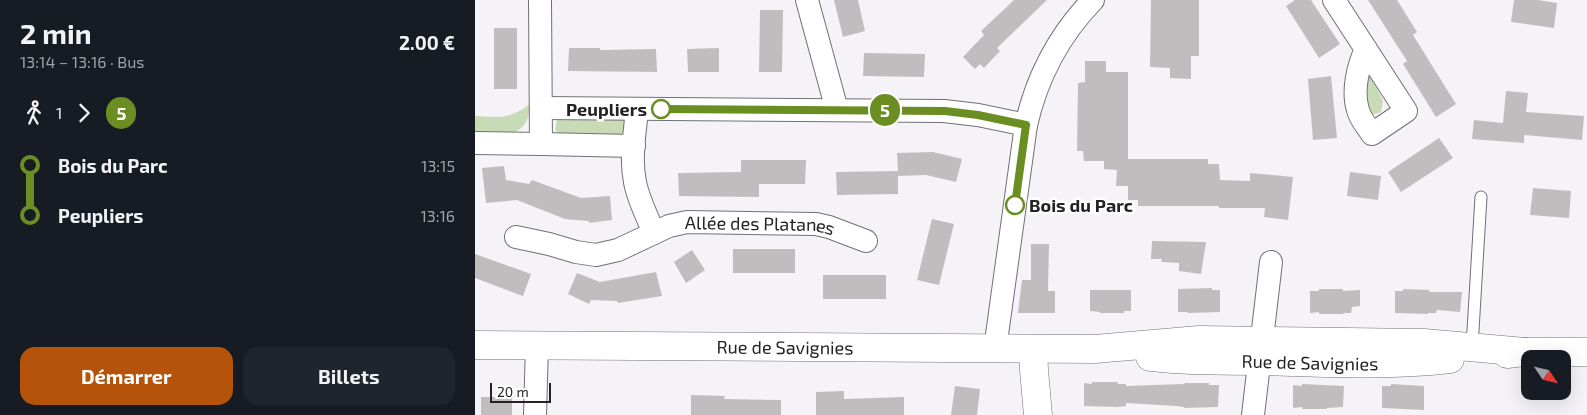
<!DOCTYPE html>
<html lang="fr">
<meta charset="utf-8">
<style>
:root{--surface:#171b24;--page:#20242c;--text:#f1f3f6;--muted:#9ea1a6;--accent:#b45309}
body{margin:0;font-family:"Exo 2",sans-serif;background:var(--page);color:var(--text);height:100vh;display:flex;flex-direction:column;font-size:19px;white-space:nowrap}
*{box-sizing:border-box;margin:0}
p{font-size:16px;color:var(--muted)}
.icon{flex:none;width:28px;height:28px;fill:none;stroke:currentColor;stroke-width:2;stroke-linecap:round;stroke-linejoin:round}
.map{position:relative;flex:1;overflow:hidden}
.sheet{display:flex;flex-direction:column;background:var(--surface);width:475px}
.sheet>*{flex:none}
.badge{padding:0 10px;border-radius:16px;font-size:18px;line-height:32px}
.needle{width:32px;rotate:125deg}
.controls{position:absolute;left:1046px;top:350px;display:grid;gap:10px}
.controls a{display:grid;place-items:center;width:50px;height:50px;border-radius:10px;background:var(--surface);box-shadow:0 5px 20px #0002;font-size:25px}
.scale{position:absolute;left:15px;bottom:12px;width:61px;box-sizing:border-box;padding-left:5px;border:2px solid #232325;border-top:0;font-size:14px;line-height:18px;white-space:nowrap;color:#232325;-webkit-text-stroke:4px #fff;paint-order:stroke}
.map>.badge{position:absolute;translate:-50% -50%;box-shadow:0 0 0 2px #fff}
.legs{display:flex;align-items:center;gap:8px;height:55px;padding:0 20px;font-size:16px}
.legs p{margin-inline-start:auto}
.summary{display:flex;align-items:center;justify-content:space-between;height:85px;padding:0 20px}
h1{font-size:28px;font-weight:700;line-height:38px}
.button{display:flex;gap:10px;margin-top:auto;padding:10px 20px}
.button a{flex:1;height:58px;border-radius:15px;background:var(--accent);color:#fff;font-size:20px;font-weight:700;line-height:58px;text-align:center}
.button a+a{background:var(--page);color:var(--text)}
ul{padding:0 20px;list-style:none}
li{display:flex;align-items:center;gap:18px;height:50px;font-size:19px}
li i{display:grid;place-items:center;width:8px;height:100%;margin:0 6px;background:currentColor}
li i::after{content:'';width:12px;height:12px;margin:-6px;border:4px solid;border-radius:50%;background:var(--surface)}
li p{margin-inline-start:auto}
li:first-child i{background:linear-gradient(#0000 50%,currentColor 0)}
li:last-child i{background:linear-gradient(currentColor 50%,#0000 0)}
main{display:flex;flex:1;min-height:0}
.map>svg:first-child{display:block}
.green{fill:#c7dcb6}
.building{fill:#c1bdbf}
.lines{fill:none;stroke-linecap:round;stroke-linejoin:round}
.lane-casing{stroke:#717074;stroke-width:13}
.street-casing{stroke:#717074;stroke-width:24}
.secondary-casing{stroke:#717074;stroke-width:29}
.lane{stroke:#fff;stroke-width:11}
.street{stroke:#fff;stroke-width:22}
.secondary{stroke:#fff;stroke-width:28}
.line-1-casing{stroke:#fff;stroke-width:11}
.line-1{stroke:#6b8e23;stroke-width:8}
.stop-1-dot{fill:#fff;stroke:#6b8e23;stroke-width:2.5}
.labels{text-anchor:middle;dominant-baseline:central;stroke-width:5;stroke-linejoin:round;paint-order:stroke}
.stop-label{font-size:18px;font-weight:bold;fill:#232325;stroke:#fff;text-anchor:end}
.street-label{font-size:18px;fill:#232325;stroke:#fff}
</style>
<main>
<section class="sheet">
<div class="summary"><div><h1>2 min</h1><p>13:14 – 13:16 · Bus</p></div><b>2.00 €</b></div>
<div class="legs"><svg class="icon" aria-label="walk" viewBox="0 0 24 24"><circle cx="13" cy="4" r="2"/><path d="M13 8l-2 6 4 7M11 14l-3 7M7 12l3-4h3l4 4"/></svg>1<svg class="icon" aria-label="forward" viewBox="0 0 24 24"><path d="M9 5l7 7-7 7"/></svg><b class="badge" style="background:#6b8e23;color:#fff">5</b></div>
<ul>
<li><i style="color:#6b8e23"></i><b>Bois du Parc</b><p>13:15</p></li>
<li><i style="color:#6b8e23"></i><b>Peupliers</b><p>13:16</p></li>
</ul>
<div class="button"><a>Démarrer</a><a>Billets</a></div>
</section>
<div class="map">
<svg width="1112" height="415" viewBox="0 0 1112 415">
<rect width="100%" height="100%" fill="#f5f3f8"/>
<path class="green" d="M893 71 908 101 906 112 897 115 890 106Z
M54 105C54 109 54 114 53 117 46 140 18 134 0 133V116C25 117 32 120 54 105Z
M92 115 147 116 153 123 152 129 144 136H88L80 130 82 120Z"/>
<path class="building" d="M359 0H383L390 31 368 37Z
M539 0H572L522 48 525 51 509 68 505 64 500 69 488 57 509 35 506 31Z
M676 0H724V56H716V79L695 78V68L675 67Z
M820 0H836L865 44 844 58 811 6Z
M893 0H922L942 32 938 35 981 104 961 117 928 64 932 61Z
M1039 0H1063L1082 3 1079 28 1036 22Z
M285 10H308L307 72H284Z
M19 28H42V89H19Z
M94 48H125V50L181 49 182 72 93 71Z
M244 48V72H213L212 49Z
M389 53 450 54 449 77 388 76Z
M610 61H631V72H653V159H733V164H744L745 180 775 181V173L818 177 813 220 789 217 790 208H744V206H663V200H653V186H641L642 170 629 169V161H609L608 151H602L603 83 610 82Z
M856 76 862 138 838 140 833 79Z
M1031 91 1053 93 1051 112 1109 116 1107 140 1049 135V143L997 139 999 120 1028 123Z
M964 138 978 158 926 192 913 172Z
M458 152 487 159 481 182 451 175 423 176V194L362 195 361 172 423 171 422 153Z
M266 160H331L330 184H284V197L204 196 203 173 266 172Z
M29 166 31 180 54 184 57 180 106 198 135 196 137 220 114 223V221L90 219 42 200 11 203 7 168Z
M875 172 906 176 903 200 872 196Z
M1058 188 1096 191 1094 218 1055 215Z
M457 219 479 224 464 285 442 280Z
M677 241 731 242 726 274 704 271V263L686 262 687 259H676Z
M556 244H574L573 291H580V313H543L547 280H556Z
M258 249H320V273H258Z
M217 250 230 270 211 283 199 262Z
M0 254 56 274 48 296 0 278Z
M181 272 187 296 143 303 142 301 116 300 114 304 93 294 102 273 125 282Z
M348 275H411V299H348Z
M737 288V290H745V312L713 313 712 312H703V289Z
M844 289H868V291L885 290V306L877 307 876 313H868L869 314H844V312L835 313V291H844Z
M928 289 955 290 954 292H987L985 312 962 310 961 313H953V314L920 313V291H928Z
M615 290H656V311H649V313H625V312L615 311Z
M617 382H642L643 384H651V386L709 384 710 383H734V385H744L743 407 709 408V407L701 406 651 403V406L642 407 609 406V383L617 384Z
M827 384 869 386 868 407 852 408V409H827V407L818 408V385L827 386Z
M916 384 949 386V410L907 408V386H916Z
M480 386 505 389 502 415H476Z
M369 391V399L429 397V415H341V392Z
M216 395 250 396 249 399 306 400V415H216Z
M6 397H37V415H6Z"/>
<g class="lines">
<defs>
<path id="lane" d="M997 347 1006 197"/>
<g id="street">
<path d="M332 0 362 110"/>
<path d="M859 0 931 111 897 134C892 126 885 119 883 110 877 91 883 66 891 49"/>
<path d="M66 108 469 111 503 115 551 125"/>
<path id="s1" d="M162 109C160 133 155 158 160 182 163 199 172 216 179 233L194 226 212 222 341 224 354 227 391 241"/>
<path d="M0 143 66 144 65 0"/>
<path d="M66 144 159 146"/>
<path d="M41 237 74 244 101 252 121 255 143 250 179 233"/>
<path d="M520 349 551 125C562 77 583 36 618 0"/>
<path d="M60 415 62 345"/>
<path d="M778 415 796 262"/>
</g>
<g id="secondary">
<path id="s2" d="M0 345 620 349 724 340 949 343 1050 352"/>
<path d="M558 349 559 370 563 415"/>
<path d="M1032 354 1050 352H1112"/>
<path id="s3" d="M675 357C712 362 750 360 787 361 849 363 913 366 975 359"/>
</g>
</defs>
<use href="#lane" class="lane-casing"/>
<use href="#street" class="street-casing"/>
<use href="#secondary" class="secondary-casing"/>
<use href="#lane" class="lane"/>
<use href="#street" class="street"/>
<use href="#secondary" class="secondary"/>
</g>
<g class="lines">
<defs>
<path id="line-1" d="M186 109 470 111 503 115 551 125 540 205"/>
</defs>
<use href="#line-1" class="line-1-casing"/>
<use href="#line-1" class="line-1"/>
</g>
<g class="stop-1-dot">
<circle cx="186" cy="109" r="9"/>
<circle cx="540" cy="205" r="9"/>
</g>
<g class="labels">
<g class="stop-label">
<text x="172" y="109">Peupliers</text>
<text x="554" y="205" text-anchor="start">Bois du Parc</text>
</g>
<g class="street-label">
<text stroke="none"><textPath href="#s1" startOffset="236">Allée des Platanes</textPath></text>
<text stroke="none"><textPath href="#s2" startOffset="310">Rue de Savignies</textPath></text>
<text stroke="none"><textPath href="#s3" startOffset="160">Rue de Savignies</textPath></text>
</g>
</g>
</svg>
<div class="controls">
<a><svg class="needle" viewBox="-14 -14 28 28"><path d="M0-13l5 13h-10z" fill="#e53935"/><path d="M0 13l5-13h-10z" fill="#9ea1a6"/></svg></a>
</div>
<div class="scale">20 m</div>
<b class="badge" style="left:410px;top:110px;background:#6b8e23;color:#fff">5</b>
</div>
</main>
